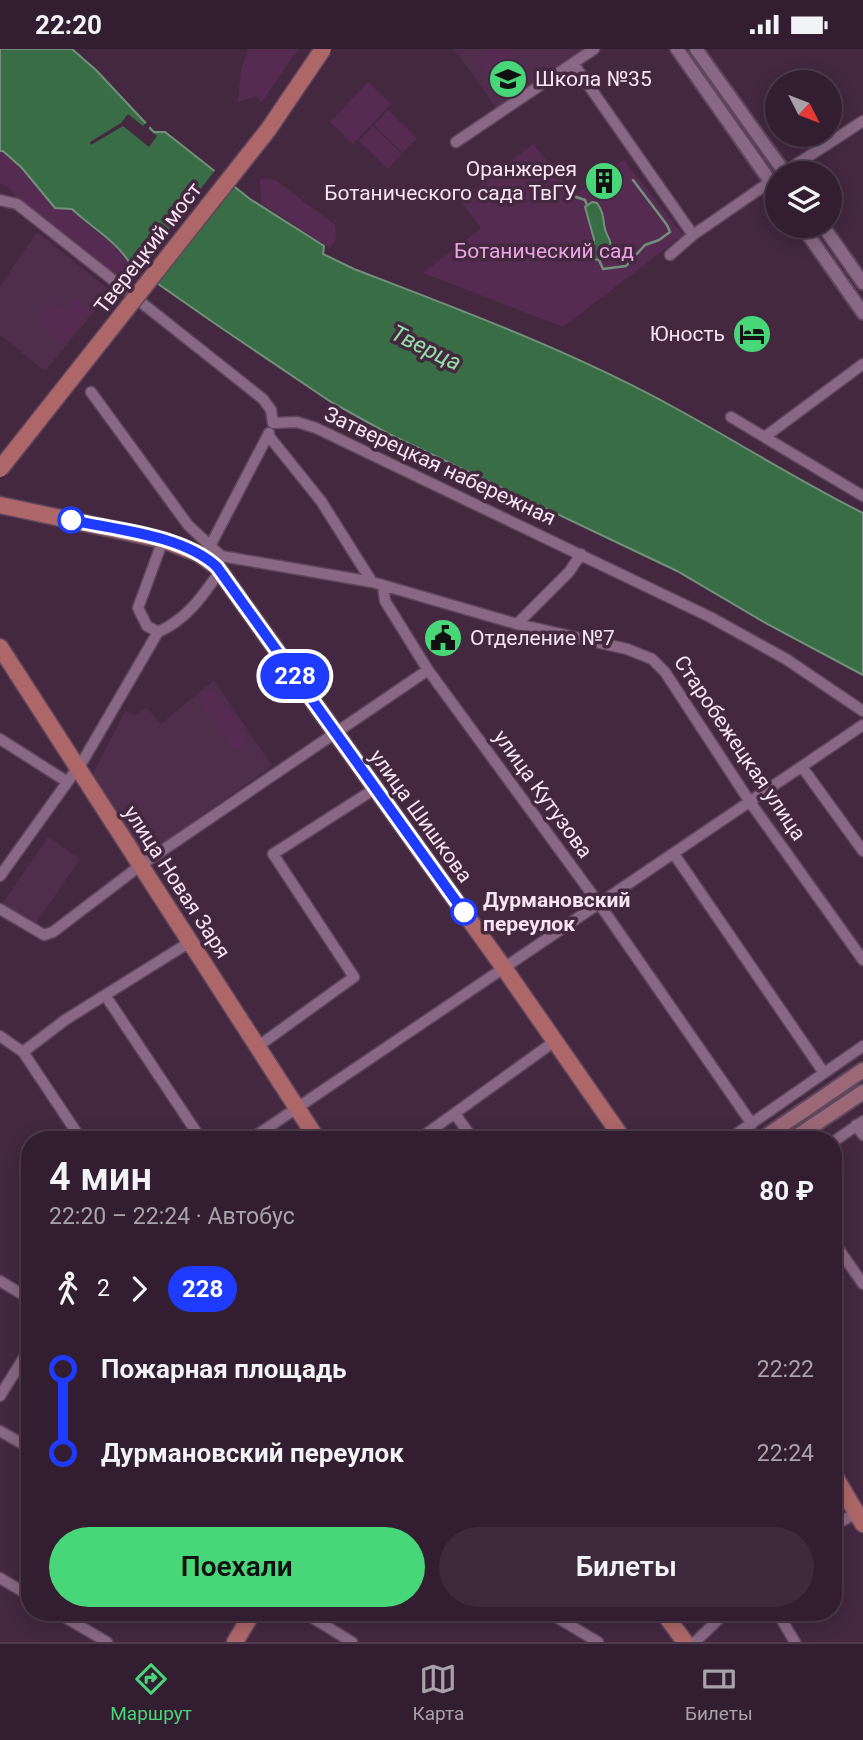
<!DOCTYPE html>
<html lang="ru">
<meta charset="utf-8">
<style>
:root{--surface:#321e30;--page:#3d2b3c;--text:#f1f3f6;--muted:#a8a2ab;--line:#4d3c4c;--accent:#48d778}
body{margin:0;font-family:Roboto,sans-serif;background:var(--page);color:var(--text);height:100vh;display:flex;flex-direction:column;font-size:26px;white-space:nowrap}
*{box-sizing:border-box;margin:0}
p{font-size:23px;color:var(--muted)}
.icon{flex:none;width:38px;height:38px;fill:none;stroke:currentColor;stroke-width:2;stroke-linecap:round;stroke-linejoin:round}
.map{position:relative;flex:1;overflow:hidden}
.details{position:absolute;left:21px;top:1082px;width:821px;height:490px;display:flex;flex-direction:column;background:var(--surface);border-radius:28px;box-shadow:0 4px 18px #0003,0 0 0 2px var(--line)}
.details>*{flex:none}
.badge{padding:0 14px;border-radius:23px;font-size:24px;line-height:46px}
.needle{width:46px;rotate:132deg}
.fabs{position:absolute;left:765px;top:21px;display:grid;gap:14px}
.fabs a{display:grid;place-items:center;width:77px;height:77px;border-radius:50%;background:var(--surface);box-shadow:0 4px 18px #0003,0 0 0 2px var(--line);font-size:35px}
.map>.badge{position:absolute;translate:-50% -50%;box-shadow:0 0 0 4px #fff}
.legs{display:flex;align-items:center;gap:10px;height:77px;padding:0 28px;font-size:23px}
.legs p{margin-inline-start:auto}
.head{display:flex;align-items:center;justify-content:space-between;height:119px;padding:0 28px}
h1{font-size:38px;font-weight:600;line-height:52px}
.cta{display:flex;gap:14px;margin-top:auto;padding:14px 28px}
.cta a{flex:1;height:80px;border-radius:42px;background:var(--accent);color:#111;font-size:28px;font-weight:600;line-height:80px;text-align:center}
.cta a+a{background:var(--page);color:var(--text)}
ul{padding:0 28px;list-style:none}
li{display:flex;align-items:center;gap:24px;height:84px;font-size:26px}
li i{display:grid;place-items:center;width:10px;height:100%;margin:0 9px;background:currentColor}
li i::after{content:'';width:18px;height:18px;margin:-9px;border:5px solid;border-radius:50%;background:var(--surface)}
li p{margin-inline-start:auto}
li:first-child i{background:linear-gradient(#0000 50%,currentColor 0)}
li:last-child i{background:linear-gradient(currentColor 50%,#0000 0)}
.status{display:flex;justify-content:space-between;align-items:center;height:49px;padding:0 35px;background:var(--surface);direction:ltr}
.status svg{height:19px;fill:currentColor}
.menu{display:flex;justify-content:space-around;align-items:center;height:98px;border-top:2px solid var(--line);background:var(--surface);font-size:19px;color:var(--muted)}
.menu a{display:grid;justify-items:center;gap:4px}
.menu .active{color:var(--accent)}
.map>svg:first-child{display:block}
.built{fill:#4f2e4c}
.green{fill:#562b52}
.water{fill:#386d46;stroke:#71917a;stroke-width:2}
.pier{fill:#432840}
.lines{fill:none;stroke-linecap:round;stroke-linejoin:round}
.stream{stroke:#71917a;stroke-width:2.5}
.minor-casing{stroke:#5f465c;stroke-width:13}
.tertiary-casing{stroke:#5f465c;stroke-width:16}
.secondary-casing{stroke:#5f465c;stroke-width:18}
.primary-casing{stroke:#5f465c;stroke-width:19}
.minor{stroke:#886884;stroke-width:10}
.tertiary{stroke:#886884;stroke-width:12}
.secondary{stroke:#9a6876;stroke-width:14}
.primary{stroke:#ad6769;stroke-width:16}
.primary-bridge-casing{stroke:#5f465c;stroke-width:19;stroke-linecap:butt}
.primary-bridge{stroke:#ad6769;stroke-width:16}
.line-1-casing{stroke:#fff;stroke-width:16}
.line-1{stroke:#1f3bff;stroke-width:10}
.stop-1-dot{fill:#fff;stroke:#1f3bff;stroke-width:3.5}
.labels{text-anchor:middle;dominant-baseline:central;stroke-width:7;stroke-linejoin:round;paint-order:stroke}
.poi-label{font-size:21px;fill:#f7e4f4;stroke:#432840;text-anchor:start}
.street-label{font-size:21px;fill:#f7e4f4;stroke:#432840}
.park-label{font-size:21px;fill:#eba5e2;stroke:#432840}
.stop-label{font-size:21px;font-weight:bold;fill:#f7e4f4;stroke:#432840;text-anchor:start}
.water-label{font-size:23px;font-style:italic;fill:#91e0a4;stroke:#432840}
</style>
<div class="status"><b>22:20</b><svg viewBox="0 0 49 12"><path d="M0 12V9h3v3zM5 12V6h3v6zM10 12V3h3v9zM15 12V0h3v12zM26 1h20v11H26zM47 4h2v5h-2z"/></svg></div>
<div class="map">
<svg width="863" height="1593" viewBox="0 0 863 1593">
<rect width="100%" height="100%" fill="#432840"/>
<path class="built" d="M454 0H582L498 61Z
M37 183 111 242 45 322 0 286V237Z
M214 631 272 717 143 808 93 725 125 662 136 667 146 658 161 675Z
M48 788 80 810 35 876 3 854Z"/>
<path class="green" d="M249 0H298L261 54 256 47 238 53 241 20Z
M487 0H508L531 30 505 49 475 9Z
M683 0H687L775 121 771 124Z
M368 33 391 55 353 95 330 73Z
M388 61 417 89 403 104 374 76Z
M373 77 402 105 388 120 359 92Z
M533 95 575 146 624 111 683 186 563 278 423 224 481 179 460 151Z
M3 101 22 119 40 142 72 160 89 177 122 201 131 216 121 232 20 153 8 138 0 135V102Z
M260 130 275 131 335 176 336 190 330 199 261 154Z
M76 250 91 262 63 296 44 279 38 269 52 252 66 262Z
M208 640C219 643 248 682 247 693L242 698 236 699 230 695 201 656 200 646Z"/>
<path class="water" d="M0 0H72L97 22 154 83H165L250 150 324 197 323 205 354 220C463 262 574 303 677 360 739 394 799 432 863 464V626L769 576 677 522 389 385 331 353 217 276 131 216C117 192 92 179 72 160L55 159 22 119 3 102H0Z
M592 153 597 154C602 161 603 166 604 175 606 195 619 187 601 211L591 210 594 190 585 158Z"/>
<path class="pier" d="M128 65 143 77 148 72 152 75 148 80 157 87 149 98 123 77 91 96 90 93 121 74Z
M217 119 235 133 155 236 136 222Z"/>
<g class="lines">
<path class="stream" d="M561 138 576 148 585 151 587 156
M599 211 603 220 626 217 645 196 659 191 670 183 667 176 633 131"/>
<defs>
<path id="minor" d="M573 14 693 186
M456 93 594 0
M783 124 863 72
M0 151 17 155 263 350 271 361 273 374
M670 206 693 186 777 128
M91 343 188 476 221 507
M731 368 863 447
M273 374 297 373 316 379 710 568 786 610 863 662
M268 386 321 452 372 533
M766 387 863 315
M208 501 269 384
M209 511 221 507 372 533 517 575 627 600 652 610 665 623 750 753 863 911
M383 537 385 552 428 621 600 856 752 1075
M517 575 569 523 581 505
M158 583 147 577 138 559 163 491
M0 690 66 732
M802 718 863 802
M674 805 824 1024
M0 827 84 710 158 583C187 570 202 548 220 522
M0 860 44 886 53 883 141 816 428 621
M105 946 201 1090
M0 987 23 1003 81 1090
M257 998 354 928 273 805 376 739
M23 1003 65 971 190 893
M455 1065 473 1090
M856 1076 863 1086
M251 1090 863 676
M419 1090 555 992
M729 1090 863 997
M833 1093 863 1072
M833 1192 863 1235
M0 1232 30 1250
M0 1347 30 1299
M0 1382 30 1399
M833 1477 860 1462
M0 1529 30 1547
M56 1563 107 1593
M303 1563 352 1593
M548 1563 598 1593
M777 1563 795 1593
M695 1593 726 1563"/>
<path id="tertiary" d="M677 0 777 142
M696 0 785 124
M802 177 863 264
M823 177 863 234"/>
<path id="secondary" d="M762 1090 863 1021
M793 1090 863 1043"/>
<path id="primary" d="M0 456 163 491 199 505 217 518 504 919 623 1090
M0 598 317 1090
M833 1424 863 1475
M663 1563 685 1593
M235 1593 253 1563"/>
</defs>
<use href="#minor" class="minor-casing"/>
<use href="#tertiary" class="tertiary-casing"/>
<use href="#secondary" class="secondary-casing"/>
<use href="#primary" class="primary-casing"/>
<use href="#minor" class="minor"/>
<use href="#tertiary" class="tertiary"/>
<use href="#secondary" class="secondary"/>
<use href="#primary" class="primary"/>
<defs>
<path id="primary-bridge" d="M0 420 268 81 323 0"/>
</defs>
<use href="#primary-bridge" class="primary-bridge-casing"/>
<use href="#primary-bridge" class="primary-bridge"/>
</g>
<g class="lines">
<defs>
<path id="line-1" d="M71 471C116 481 183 486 217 518L464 863"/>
</defs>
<use href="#line-1" class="line-1-casing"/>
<use href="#line-1" class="line-1"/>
</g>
<defs>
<symbol id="school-disc" viewBox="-11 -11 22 22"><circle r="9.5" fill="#48d778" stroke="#432840"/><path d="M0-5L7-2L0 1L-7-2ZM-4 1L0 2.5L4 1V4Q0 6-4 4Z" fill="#111"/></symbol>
<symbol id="building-disc" viewBox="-11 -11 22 22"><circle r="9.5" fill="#48d778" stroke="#432840"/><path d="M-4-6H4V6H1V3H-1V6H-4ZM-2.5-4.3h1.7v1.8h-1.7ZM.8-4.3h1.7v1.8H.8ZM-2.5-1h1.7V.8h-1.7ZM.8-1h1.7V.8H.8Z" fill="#111"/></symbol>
<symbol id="hotel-disc" viewBox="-11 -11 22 22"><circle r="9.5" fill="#48d778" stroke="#432840"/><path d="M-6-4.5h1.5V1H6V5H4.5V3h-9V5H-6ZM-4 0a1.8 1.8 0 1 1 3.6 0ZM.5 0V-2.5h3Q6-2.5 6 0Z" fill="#111"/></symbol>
<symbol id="civic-disc" viewBox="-11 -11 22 22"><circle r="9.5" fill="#48d778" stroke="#432840"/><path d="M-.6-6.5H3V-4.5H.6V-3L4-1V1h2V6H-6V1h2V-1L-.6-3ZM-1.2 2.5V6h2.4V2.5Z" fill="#111"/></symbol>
</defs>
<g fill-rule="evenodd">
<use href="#school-disc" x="486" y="8" width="44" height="44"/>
<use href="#building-disc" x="582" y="110" width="44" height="44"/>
<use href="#hotel-disc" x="730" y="263" width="44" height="44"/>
<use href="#civic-disc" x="421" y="567" width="44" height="44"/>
</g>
<g class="stop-1-dot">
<circle cx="71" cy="471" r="12"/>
<circle cx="464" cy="863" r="12"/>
</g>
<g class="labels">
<g class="poi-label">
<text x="535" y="30">Школа №35</text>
<text x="577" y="120" text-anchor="end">Оранжерея<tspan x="577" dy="24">Ботанического сада ТвГУ</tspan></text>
<text x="725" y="285" text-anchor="end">Юность</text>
<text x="470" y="589">Отделение №7</text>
</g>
<g class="street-label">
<text transform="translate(148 199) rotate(-52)">Тверецкий мост</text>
<text transform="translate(440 417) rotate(25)">Затверецкая набережная</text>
<text transform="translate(740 699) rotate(56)">Старобежецкая улица</text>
<text transform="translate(543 745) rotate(54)">улица Кутузова</text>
<text transform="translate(421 767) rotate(54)">улица Шишкова</text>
<text transform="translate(177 833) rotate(57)">улица Новая Заря</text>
</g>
<g class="park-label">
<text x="544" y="202">Ботанический сад</text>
</g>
<g class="stop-label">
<text x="483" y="851">Дурмановский<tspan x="483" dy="24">переулок</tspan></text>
</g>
<g class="water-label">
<text transform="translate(426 299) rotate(26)">Тверца</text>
</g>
</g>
</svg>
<div class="fabs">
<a><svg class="needle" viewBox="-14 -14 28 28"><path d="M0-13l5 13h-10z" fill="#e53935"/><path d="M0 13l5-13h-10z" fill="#a8a2ab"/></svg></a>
<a><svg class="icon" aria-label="layers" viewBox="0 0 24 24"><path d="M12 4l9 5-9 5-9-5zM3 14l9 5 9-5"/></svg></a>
</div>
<b class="badge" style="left:295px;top:627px;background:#1f3bff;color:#fff">228</b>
<section class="details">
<div class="head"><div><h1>4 мин</h1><p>22:20 – 22:24 · Автобус</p></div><b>80 ₽</b></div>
<div class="legs"><svg class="icon" aria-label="walk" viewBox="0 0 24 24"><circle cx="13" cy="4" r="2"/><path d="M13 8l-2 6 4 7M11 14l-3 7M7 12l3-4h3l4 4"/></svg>2<svg class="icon" aria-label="forward" viewBox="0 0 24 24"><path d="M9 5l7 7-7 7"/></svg><b class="badge" style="background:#1f3bff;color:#fff">228</b></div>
<ul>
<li><i style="color:#1f3bff"></i><b>Пожарная площадь</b><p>22:22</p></li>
<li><i style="color:#1f3bff"></i><b>Дурмановский переулок</b><p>22:24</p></li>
</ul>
<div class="cta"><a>Поехали</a><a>Билеты</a></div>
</section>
</div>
<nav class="menu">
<a class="active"><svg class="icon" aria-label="directions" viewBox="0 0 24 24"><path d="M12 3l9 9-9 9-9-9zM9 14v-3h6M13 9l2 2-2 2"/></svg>Маршрут</a>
<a><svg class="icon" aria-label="map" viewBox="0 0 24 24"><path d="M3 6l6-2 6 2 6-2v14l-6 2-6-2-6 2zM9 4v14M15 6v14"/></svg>Карта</a>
<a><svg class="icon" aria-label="tickets" viewBox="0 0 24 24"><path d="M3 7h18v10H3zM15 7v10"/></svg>Билеты</a>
</nav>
